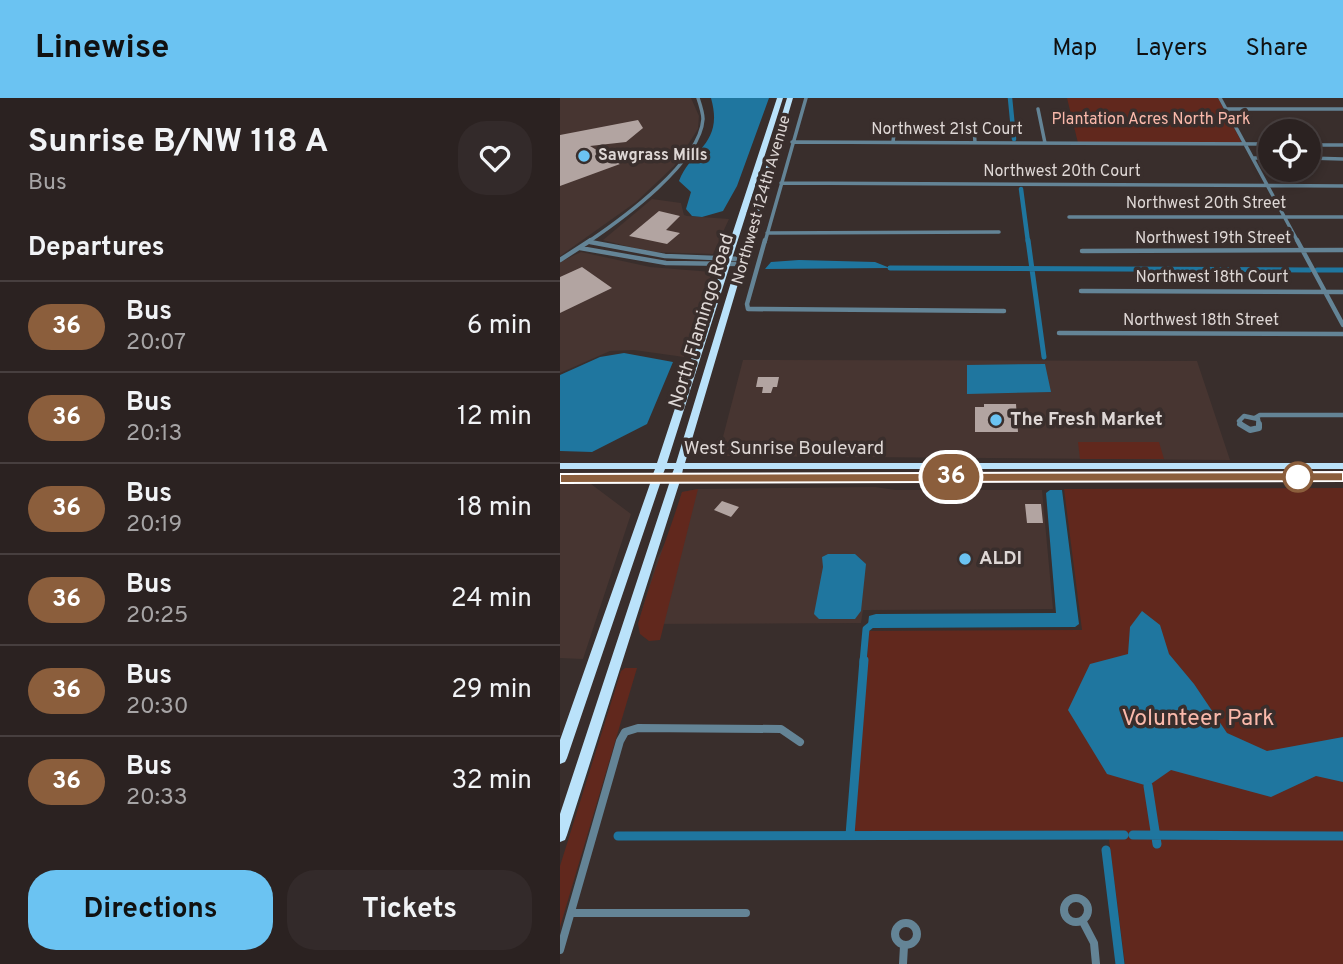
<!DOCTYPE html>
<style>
:root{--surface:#2b2221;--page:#332a2a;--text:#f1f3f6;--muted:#a6a4a5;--line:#473f3f;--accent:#6bc3f2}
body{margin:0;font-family:Overpass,sans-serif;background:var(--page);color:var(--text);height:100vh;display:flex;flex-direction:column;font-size:26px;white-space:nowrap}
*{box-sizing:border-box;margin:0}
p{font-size:23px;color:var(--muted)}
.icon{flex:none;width:38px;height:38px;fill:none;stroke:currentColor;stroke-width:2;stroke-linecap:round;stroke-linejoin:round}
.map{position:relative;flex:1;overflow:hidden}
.panel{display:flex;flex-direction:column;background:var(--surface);width:560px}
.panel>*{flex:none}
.badge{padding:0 14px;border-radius:23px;font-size:24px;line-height:46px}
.tools{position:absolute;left:698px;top:21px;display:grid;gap:14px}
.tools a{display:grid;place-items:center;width:63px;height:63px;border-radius:50%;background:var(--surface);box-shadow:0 4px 10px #0003,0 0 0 2px var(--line);font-size:35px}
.map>.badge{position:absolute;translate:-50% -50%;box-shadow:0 0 0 4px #fff}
h2{padding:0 28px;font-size:26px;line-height:63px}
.round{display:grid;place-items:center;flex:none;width:74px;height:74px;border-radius:28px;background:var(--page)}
.head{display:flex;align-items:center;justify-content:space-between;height:119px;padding:0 28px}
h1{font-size:33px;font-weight:700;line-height:52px}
.action{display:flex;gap:14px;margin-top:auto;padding:14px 28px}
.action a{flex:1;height:80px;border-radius:28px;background:var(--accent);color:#111;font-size:28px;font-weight:700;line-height:80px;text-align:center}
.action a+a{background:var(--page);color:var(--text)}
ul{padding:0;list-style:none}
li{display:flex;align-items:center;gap:21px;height:91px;padding:0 28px;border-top:2px solid var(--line)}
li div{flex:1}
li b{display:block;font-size:26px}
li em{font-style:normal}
li .badge{min-width:77px;font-weight:700;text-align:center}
header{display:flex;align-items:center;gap:42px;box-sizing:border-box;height:98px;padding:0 35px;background:var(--accent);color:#111}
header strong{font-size:33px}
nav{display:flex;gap:38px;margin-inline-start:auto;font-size:24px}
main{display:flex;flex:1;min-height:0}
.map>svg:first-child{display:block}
.built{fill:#473531}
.green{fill:#61281d}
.water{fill:#1f769f}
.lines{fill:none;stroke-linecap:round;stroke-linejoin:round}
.canal-far3{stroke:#1f769f;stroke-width:4.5}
.canal-far2{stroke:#1f769f;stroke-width:5}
.canal-far1{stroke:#1f769f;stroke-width:7}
.canal{stroke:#1f769f;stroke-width:9}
.building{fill:#b2a4a1}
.minor-far3{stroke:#648496;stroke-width:3.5}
.minor-far2{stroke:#648496;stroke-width:4.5}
.minor-far1{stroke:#648496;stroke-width:6}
.minor{stroke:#648496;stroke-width:8}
.trunk{fill:#bae2fa;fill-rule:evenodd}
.line{fill:#8b5e3c;stroke:#fff;stroke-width:2}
.poi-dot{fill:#6bc3f2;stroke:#392e2c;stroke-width:2.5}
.stop-dot{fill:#fff;stroke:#8b5e3c;stroke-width:3.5}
.labels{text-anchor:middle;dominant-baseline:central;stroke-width:7;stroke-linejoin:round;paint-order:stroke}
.far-park-label{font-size:16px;fill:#fab9ab;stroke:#392e2c}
.far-street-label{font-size:16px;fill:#ded7d5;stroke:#392e2c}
.far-poi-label{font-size:16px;font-weight:bold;fill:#ded7d5;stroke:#392e2c;text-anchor:start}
.street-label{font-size:19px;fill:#ded7d5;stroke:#392e2c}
.poi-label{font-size:19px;font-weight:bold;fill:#ded7d5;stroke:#392e2c;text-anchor:start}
.near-park-label{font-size:23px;fill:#fab9ab;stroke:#392e2c}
</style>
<header>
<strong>Linewise</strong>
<nav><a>Map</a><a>Layers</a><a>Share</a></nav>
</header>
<main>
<section class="panel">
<div class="head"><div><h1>Sunrise B/NW 118 A</h1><p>Bus</p></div><a class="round"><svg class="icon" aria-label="heart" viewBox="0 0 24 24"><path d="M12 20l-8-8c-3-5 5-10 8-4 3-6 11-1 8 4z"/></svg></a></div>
<h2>Departures</h2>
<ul>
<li><span class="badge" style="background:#8b5e3c;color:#fff">36</span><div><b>Bus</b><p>20:07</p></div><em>6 min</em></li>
<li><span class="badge" style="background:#8b5e3c;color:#fff">36</span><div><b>Bus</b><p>20:13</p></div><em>12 min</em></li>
<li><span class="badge" style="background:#8b5e3c;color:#fff">36</span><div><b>Bus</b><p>20:19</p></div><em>18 min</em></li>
<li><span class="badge" style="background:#8b5e3c;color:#fff">36</span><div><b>Bus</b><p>20:25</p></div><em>24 min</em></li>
<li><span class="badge" style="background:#8b5e3c;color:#fff">36</span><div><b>Bus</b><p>20:30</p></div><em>29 min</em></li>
<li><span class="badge" style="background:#8b5e3c;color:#fff">36</span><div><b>Bus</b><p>20:33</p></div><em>32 min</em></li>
</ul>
<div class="action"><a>Directions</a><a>Tickets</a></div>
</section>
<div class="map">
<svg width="783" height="866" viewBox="0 0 783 866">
<rect width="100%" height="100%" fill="#392e2c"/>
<path class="built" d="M0 0H131L139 18 138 31 114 68 76 104 0 158Z
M92 101 121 105 124 117 127 118 169 121 153 156 89 154 43 142Z
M21 154 90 169 152 174 124 259 74 252 50 253 0 275V164Z
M183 262 637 263 670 362 158 358Z
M0 386H31L71 416 23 561 0 560Z
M315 389 336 392H482L493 511 303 512 301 525 78 526 97 461 109 437 122 394 138 391Z"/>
<path class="green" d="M507 0H658L682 45H518Z
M518 344H599L604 361H520Z
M783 390V866H565L548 734 294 737 309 533 522 532 504 391Z
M138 391 100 542 89 543 80 536 78 526C91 481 108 438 122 394Z
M65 570H77L0 829V768L61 573Z"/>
<path class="water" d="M151 0H209L177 88 163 113 142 119 132 118 126 111 131 94 119 83C132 50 164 46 151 0Z
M239 162 315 164 330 170 205 171 211 164Z
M64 255 113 264 87 326 32 354 0 353V277L40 259Z
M485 266 491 294 407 296V267Z
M490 392H502L519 526 515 529 313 530 308 527 309 518 316 516 496 515 486 395Z
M268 456H295L306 466 301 513 295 521H259L254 516 263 469 262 459Z
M582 513 600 527 609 556 634 586 667 635 707 653 783 639V684L756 678 711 699 611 672 588 688 547 676 508 612 530 566 568 556 570 529Z"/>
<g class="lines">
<path class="canal-far3" d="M450 0 454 41
M461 91 468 144"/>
<path class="canal-far2" d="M468 142 484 259
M330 170 750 172
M757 172H783"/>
<path class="canal-far1" d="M303 564 306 531 316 523"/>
<path class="canal" d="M588 688 597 746
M290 737 304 562
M573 737 783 738
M58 738 564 737
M546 752 560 866"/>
</g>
<path class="building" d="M78 22 83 30 66 44 30 48 60 66 0 88V37Z
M99 113 120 118 106 132 120 135 107 146 69 138Z
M22 169 52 190 0 215V179Z
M198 279H219L217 289H213L211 295H202L203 289H196Z
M424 306H456L458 334H415V309H424Z
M162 403 179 409 171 419 154 412Z
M465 406H481L483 425H467Z"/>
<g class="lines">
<path class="minor-far3" d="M660 0 738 144
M478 11 485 45
M666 11H783
M414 28 415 45
M232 44 710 46
M333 44 335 27
M749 47H783
M693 60H710
M749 60 783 61
M221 85 783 88
M509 119H783
M207 135 439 134
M28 144C62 121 140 65 143 21 143 15 140 6 138 0
M205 144 246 0"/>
<path class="minor-far2" d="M205 142 187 206 188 211 444 213
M737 142 783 227
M30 144 105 158 181 161
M20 150 106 165 179 166
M522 153 783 152
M0 162 31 142
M521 193 783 194
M499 235 783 236
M695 320 700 317H783
M682 327 679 323 684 318 698 321 699 327"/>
<path class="minor-far1" d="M680 326 690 332 699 330V326"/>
<path class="minor" d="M504 812a12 12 0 1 1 24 0a12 12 0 1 1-24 0Z
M11 815H186
M523 824 534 845 536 866
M335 836a11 11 0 1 1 22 0a11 11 0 1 1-22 0Z
M0 852 60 643 65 634 78 630 221 631 240 644
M343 866 344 848"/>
<path class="trunk" d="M217 0H223L107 365H116L227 0H233L125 365H783V371H123L122 376 783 375V383H120L7 737 5 742 0 744V716L110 383H101L7 660 5 664 0 666V642L91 383 0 384V376H93L95 371H0V365H97ZM105 371H114L112 376H103Z"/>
</g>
<path class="line" d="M783 374V383L0 385V376Z"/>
<g class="poi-dot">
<circle cx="24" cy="58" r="7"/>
<circle cx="436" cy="322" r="7"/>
<circle cx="405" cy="461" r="7"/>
</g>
<circle class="stop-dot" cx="738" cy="379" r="14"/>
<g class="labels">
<g class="far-park-label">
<text x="591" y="22">Plantation Acres North Park</text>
</g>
<g class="far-street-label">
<text x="387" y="32">Northwest 21st Court</text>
<text x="502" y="74">Northwest 20th Court</text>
<text transform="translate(202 102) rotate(-74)">Northwest 124th Avenue</text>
<text x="646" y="106">Northwest 20th Street</text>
<text x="653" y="141">Northwest 19th Street</text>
<text x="652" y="180">Northwest 18th Court</text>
<text x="641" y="223">Northwest 18th Street</text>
</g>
<g class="far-poi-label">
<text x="38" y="58">Sawgrass Mills</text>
</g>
<g class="street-label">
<text transform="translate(142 223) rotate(-73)">North Flamingo Road</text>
<text x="224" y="351">West Sunrise Boulevard</text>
</g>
<g class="poi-label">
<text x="450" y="322">The Fresh Market</text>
<text x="419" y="461">ALDI</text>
</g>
<g class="near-park-label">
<text x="638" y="621">Volunteer Park</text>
</g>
</g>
</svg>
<div class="tools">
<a><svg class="icon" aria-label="locate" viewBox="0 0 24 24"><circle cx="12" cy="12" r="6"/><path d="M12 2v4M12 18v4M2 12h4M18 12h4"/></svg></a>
</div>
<b class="badge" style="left:391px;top:379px;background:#8b5e3c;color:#fff">36</b>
</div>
</main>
